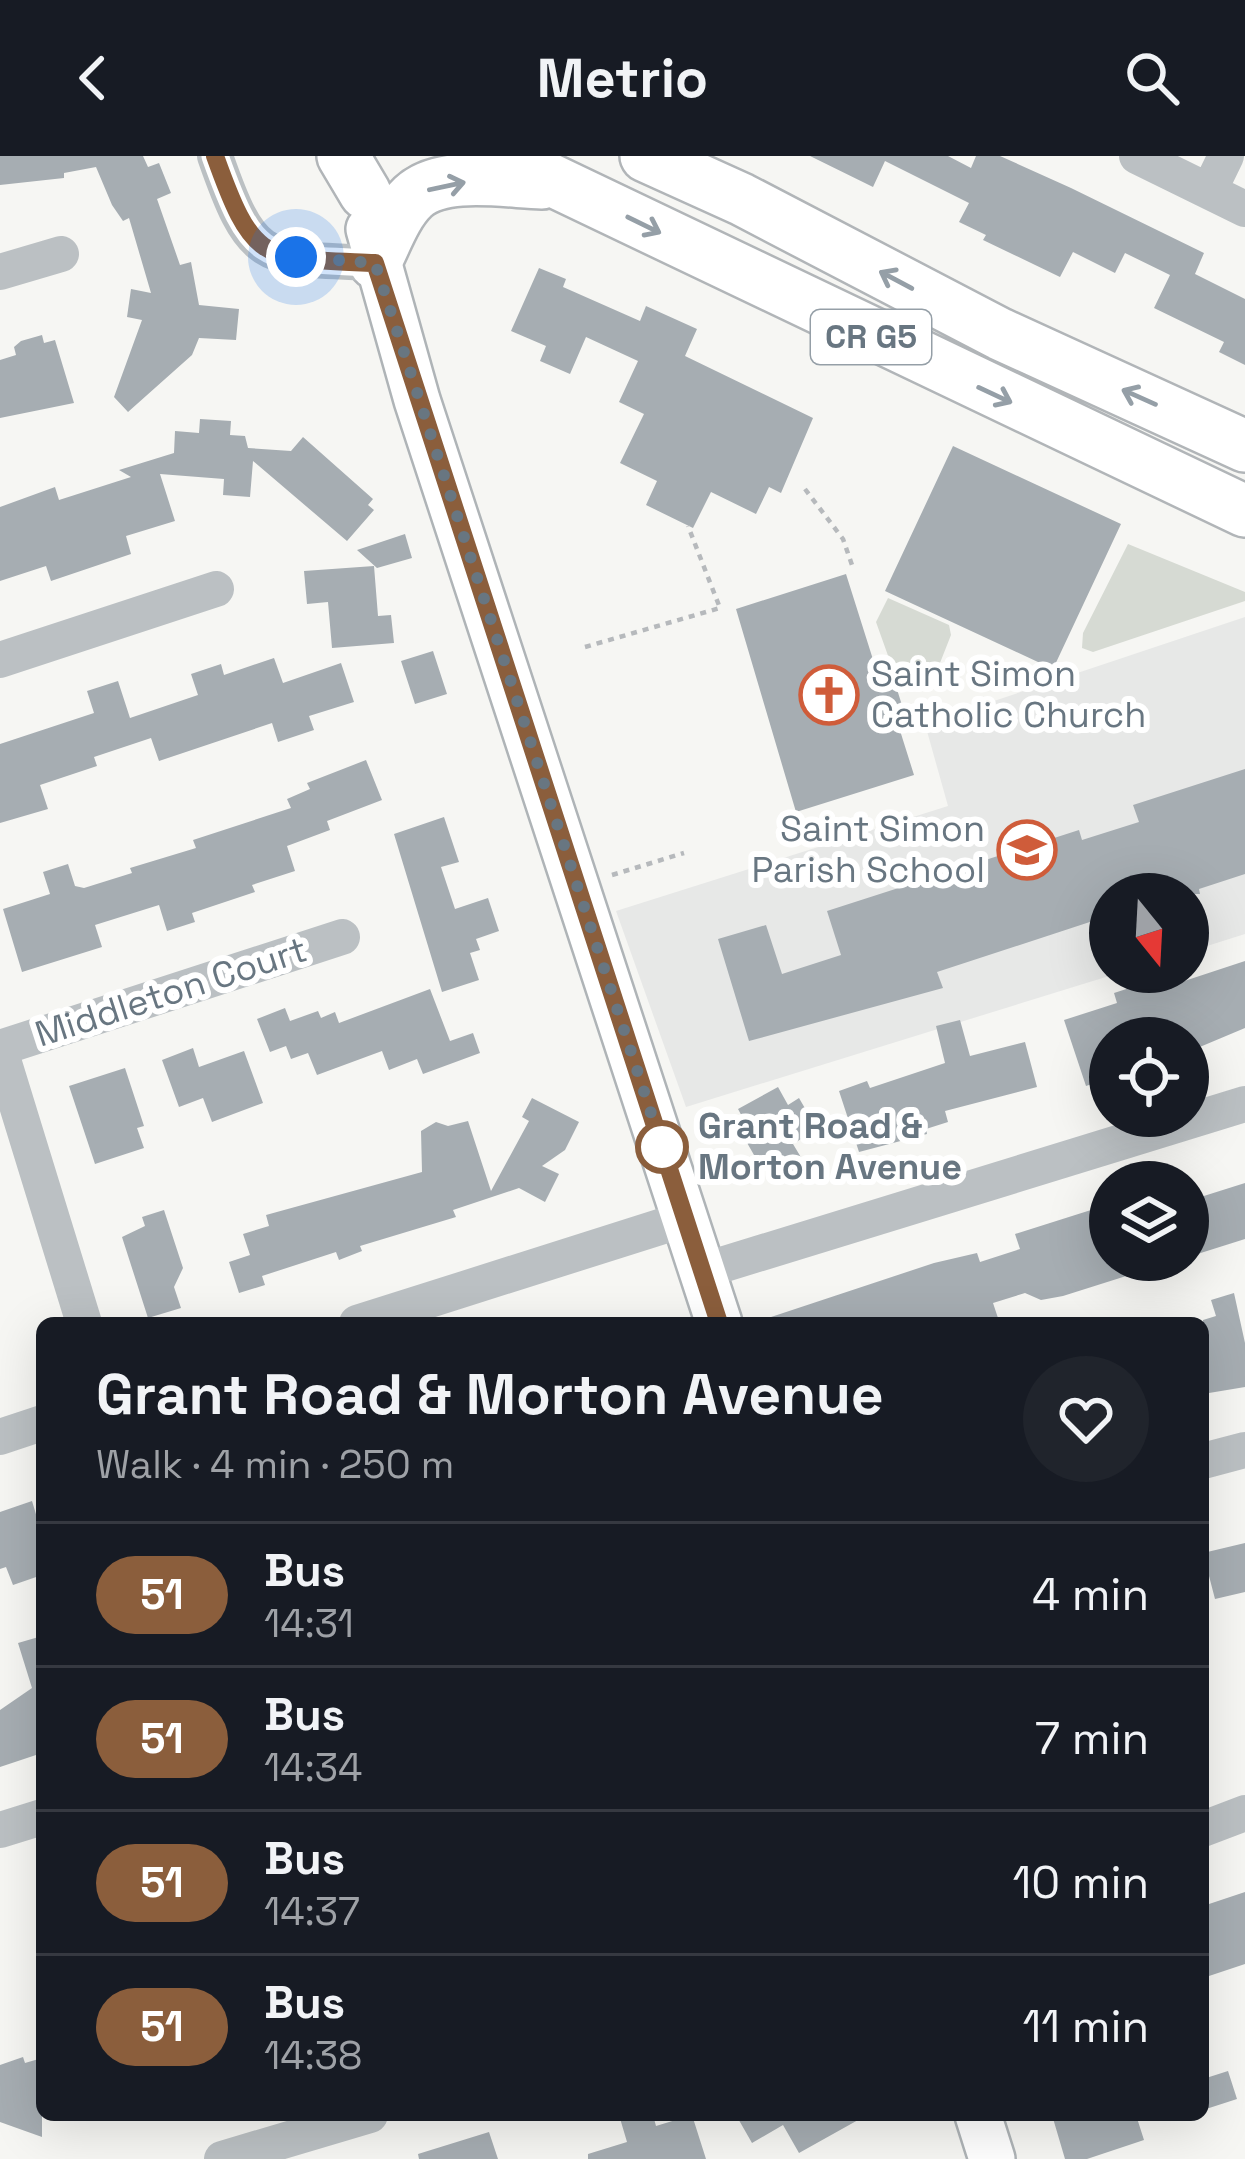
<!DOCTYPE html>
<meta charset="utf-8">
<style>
:root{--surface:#171b24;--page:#20242c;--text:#f1f3f6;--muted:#9ea1a6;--line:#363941}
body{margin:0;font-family:"Space Grotesk",sans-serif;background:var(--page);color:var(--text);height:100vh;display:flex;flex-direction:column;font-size:45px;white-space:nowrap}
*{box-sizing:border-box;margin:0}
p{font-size:39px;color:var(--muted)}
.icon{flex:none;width:66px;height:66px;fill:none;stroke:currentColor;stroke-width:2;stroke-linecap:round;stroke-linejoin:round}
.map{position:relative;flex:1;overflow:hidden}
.panel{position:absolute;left:36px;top:1161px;width:1173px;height:804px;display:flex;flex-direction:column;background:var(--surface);border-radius:18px;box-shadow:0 12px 48px #0002}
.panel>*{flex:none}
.badge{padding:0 24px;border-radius:39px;font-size:42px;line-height:78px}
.needle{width:78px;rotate:162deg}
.tools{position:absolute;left:1089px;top:717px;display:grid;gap:24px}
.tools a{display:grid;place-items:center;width:120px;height:120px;border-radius:50%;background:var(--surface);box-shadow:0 12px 48px #0002;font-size:60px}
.you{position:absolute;width:60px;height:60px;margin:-30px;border:9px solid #fff;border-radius:50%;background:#1a73e8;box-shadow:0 0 0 18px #1a73e833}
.map>.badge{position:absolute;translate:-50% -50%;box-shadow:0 0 0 6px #fff}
.round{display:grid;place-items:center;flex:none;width:126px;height:126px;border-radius:63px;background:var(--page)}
.overview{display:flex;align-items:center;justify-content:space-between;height:204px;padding:0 60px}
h1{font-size:57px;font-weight:700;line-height:90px}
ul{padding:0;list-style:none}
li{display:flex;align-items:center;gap:36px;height:144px;padding:0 60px;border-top:3px solid var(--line)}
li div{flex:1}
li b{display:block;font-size:45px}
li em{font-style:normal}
li .badge{min-width:132px;font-weight:700;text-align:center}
header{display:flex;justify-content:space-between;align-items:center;height:156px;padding:0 60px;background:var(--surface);font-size:54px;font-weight:700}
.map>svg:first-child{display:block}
.built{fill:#e7e8e7}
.green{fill:#d6dad3}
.building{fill:#a6adb2}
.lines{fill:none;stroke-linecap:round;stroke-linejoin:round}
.major-casing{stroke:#afb4b7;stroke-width:50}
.highway-casing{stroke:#b1b5b8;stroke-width:56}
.path{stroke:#b6b9bc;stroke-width:4.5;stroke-dasharray:6 6;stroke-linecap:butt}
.minor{stroke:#bbc0c3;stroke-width:36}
.major{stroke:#fff;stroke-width:45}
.highway{stroke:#fff;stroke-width:51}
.oneway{stroke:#959fa7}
.line-casing{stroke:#fff;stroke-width:27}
.line{stroke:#8b5e3c;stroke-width:18}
.walk{stroke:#687681;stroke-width:12;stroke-dasharray:0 21.6}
.stop-dot{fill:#fff;stroke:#8b5e3c;stroke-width:6}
.labels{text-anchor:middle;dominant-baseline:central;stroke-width:12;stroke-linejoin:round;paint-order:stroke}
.shield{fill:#fff;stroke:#959fa7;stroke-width:3}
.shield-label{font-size:33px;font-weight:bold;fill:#687681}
.poi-label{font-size:36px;fill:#687681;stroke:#fff;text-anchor:start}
.street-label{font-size:36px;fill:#687681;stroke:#fff}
.stop-label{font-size:36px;font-weight:bold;fill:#687681;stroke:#fff;text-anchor:start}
</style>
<header><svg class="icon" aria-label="back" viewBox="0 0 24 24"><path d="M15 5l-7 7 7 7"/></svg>Metrio<svg class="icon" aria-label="search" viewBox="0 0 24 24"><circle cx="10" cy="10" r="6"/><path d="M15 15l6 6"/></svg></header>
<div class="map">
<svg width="1245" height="2003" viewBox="0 0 1245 2003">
<rect width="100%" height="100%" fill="#f6f6f3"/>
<path class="built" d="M1245 461V778L1188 796V738H1110V816H1122L686 951 616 755 948 650 925 568Z"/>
<path class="green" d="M1128 388 1245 436V445L1093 496 1082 492 1083 477Z
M888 442 949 469 951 479 938 512 896 522 876 466Z"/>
<path class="building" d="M0 0H143L148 11 159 7 171 37 157 43 180 109 191 106 199 149 239 153 236 184 199 182 192 199 128 256 114 241 142 164 127 161 131 133 151 137 129 62 123 65 112 49 96 11 64 17V22L0 29Z
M810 0H948L971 12 976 0H1000L1071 32 1204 97 1195 118 1245 143V209L1219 196 1224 186 1154 152 1170 119 1125 97 1115 117 1073 96 1060 121 983 84 986 79 959 66 969 47 885 5 873 31Z
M539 112 566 123 563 131 640 165 646 150 697 173 685 200 813 262 781 337 769 331 756 358 711 336 693 372 646 349 657 325 620 307 644 258 619 246 638 205 586 181 570 218 540 205 546 190 511 175Z
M42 179 44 187 55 184 74 247 0 262V204L16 199 14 191 21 185Z
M200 263 231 265 230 279 245 280 248 292 291 295 303 281 373 343 368 349 374 354 347 385 253 305 250 341 223 339 224 323 160 318 175 365 126 380 131 398 51 425 46 410 0 425V351L55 331 59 344 131 321 119 314 174 297 175 275 199 277Z
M953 290 1121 368 1053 513 885 435Z
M405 378 412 402 377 412 357 394Z
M374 410 378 460 391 459 394 487 332 492 328 446 307 448 304 415Z
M846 418 882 532 895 527 906 562 897 565 914 619 796 656 736 453Z
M433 495 447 538 415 548 401 505Z
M274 502 283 527 341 507 354 546 309 560 314 574 278 586 272 567 159 605 151 582 94 601 97 610 40 629 48 653 0 667V588L94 557 87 535 118 525 130 562 198 539 191 518 221 508 224 519Z
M366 604 382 644 327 665 330 674 287 690 295 715 252 729 255 736 192 757 195 766 167 775 159 749 95 769 102 791 22 816 3 753 50 738 43 716 68 708 75 730 84 732 132 717 130 712 196 692 193 684 291 652 287 643 310 633 307 627Z
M1245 613V718L1199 733 1200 738H1110V746L1101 749 1105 761 937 816 943 832 749 885 718 783 766 769 782 818 841 799 827 755 1079 674 1082 684 1139 666 1133 649Z
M444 661 459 706 441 711 455 753 488 742 499 775 476 783 480 794 470 797 479 824 442 836 394 678Z
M1245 805V872L1195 893 1191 882H1110V922L1086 930 1064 864 1117 847 1114 837 1148 826 1151 836Z
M430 833 450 885 473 877 480 897 423 918 417 903 389 914 382 895 317 919 308 897 291 903 286 890 270 896 257 863 285 852 290 865 318 855 321 862 335 856 339 867Z
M960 864 970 900 1025 886 1037 931 945 955 948 966 926 973 927 978 859 996 839 935 867 925 870 932 945 907 936 870Z
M193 892 199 911 244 895 263 947 212 966 203 942 179 951 162 904Z
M125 912 144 970 137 972 144 992 95 1008 69 930Z
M778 931 788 949 799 942 817 973 793 988 805 1008 779 1024 766 1001 758 1006 738 971 745 966 738 953Z
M532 942 579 966 565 994 542 1010 559 1018 545 1046 519 1032 453 1054 456 1061 360 1090 362 1095 339 1104 336 1096 262 1120 265 1129 239 1137 229 1106 250 1099 243 1078 269 1070 266 1059 422 1016 421 975 436 966 448 970 468 965 491 1035 529 965 522 961Z
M1245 1027V1083L1188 1101V1045Z
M164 1054 183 1112 174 1131 181 1152 148 1162 122 1081 145 1070 142 1061Z
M1091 1054 1107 1104H1161V1109L1063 1140 1041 1144 1025 1137 993 1147 998 1162 983 1167H766L765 1163 934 1107 977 1097 980 1106 1020 1093 1015 1078Z
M1234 1137 1245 1187V1231L1203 1238V1164L1216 1160 1211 1144Z
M32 1345 42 1378V1419L13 1429 6 1411 0 1413V1356Z
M1245 1387V1436L1215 1443 1203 1397Z
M42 1480V1597L0 1611V1554L32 1532 18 1487Z
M1245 1736V1808L1203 1822V1750Z
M23 1901 25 1907 42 1902V1981L0 1966V1909Z
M1228 1915 1237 1943 1203 1954V1923Z
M619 1959H653L656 1970 692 1959 706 2003H588V1998L627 1986Z
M736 1959H867L799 1997 783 1969 752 1987Z
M1052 1959H1136L1144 1984 1087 2003H1065Z
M489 1976 498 2003H419L418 1998Z"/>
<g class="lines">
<defs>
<path id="major" d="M369 73 417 244 719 1167
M978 1959 992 2003"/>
<path id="highway" d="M343 0 365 37
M501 0 1245 355
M646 0 741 43 1000 178 1245 290
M375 107C386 86 395 58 413 41 442 14 506 26 542 27"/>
</defs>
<use href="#major" class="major-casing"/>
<use href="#highway" class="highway-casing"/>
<path class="path" d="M805 333 843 383 852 409
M585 491 720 452 688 370
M612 719 684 697"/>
<path class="minor" d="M215 0C253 109 262 102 375 107
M1137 0 1245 53
M1209 35 1226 0
M0 116 61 98
M0 504 216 433
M0 892 342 781
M0 894 84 1167
M702 1115 1245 948
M357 1167 685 1063
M0 1281 42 1267
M1203 1305 1245 1294
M1203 1673 1245 1657
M0 1674 42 1661
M222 2003 370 1959"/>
<use href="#major" class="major"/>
<use href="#highway" class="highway"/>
</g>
<defs><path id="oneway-shaft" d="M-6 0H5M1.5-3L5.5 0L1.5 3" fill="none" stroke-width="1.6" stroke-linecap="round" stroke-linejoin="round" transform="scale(3)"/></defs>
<g class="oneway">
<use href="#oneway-shaft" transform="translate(447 30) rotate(-12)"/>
<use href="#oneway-shaft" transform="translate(644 69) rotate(26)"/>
<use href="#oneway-shaft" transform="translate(896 124) rotate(-152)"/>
<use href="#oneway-shaft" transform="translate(995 239) rotate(25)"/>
<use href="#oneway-shaft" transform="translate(1139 241) rotate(-156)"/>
</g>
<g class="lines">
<defs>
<path id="line" d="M215 0C254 109 262 102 375 107L719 1167"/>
</defs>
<use href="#line" class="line-casing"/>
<use href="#line" class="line"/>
<path class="walk" d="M296 101 375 107 662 991"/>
</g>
<defs>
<symbol id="church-ring" viewBox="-11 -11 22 22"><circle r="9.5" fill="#fff" stroke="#cf5c3a" stroke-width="1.5"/><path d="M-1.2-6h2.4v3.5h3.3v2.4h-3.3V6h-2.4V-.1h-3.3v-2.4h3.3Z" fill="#cf5c3a"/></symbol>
<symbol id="school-ring" viewBox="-11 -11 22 22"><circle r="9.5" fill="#fff" stroke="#cf5c3a" stroke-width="1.5"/><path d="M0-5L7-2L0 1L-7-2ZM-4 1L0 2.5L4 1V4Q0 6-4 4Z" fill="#cf5c3a"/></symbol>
</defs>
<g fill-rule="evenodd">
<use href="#church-ring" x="796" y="506" width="66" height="66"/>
<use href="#school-ring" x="994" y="661" width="66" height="66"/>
</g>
<circle class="stop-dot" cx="662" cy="991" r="24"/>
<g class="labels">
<rect class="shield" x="811" y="154" width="120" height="54" rx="9"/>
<g class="shield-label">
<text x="871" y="181">CR G5</text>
</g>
<g class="poi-label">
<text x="871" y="518">Saint Simon<tspan x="871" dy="41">Catholic Church</tspan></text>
<text x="985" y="673" text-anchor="end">Saint Simon<tspan x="985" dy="41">Parish School</tspan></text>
</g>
<g class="street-label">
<text transform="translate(171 836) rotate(-18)">Middleton Court</text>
</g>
<g class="stop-label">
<text x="698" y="970">Grant Road &amp;<tspan x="698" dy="41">Morton Avenue</tspan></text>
</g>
</g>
</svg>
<div class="tools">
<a><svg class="needle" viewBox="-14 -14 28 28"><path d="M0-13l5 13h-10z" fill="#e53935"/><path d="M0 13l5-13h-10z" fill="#9ea1a6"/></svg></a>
<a><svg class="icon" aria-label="locate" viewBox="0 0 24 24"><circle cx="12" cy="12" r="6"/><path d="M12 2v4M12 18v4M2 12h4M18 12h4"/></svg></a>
<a><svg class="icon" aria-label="layers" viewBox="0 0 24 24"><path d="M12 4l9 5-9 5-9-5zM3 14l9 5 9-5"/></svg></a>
</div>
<div class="you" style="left:296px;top:101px"></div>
<section class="panel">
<div class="overview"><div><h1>Grant Road &amp; Morton Avenue</h1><p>Walk · 4 min · 250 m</p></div><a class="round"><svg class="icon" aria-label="heart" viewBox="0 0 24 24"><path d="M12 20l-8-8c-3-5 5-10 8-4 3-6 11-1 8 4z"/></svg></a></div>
<ul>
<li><span class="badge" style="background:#8b5e3c;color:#fff">51</span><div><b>Bus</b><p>14:31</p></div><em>4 min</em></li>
<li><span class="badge" style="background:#8b5e3c;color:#fff">51</span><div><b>Bus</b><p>14:34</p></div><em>7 min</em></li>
<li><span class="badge" style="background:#8b5e3c;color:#fff">51</span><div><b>Bus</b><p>14:37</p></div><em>10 min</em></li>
<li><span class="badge" style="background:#8b5e3c;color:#fff">51</span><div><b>Bus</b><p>14:38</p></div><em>11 min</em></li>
</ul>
</section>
</div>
